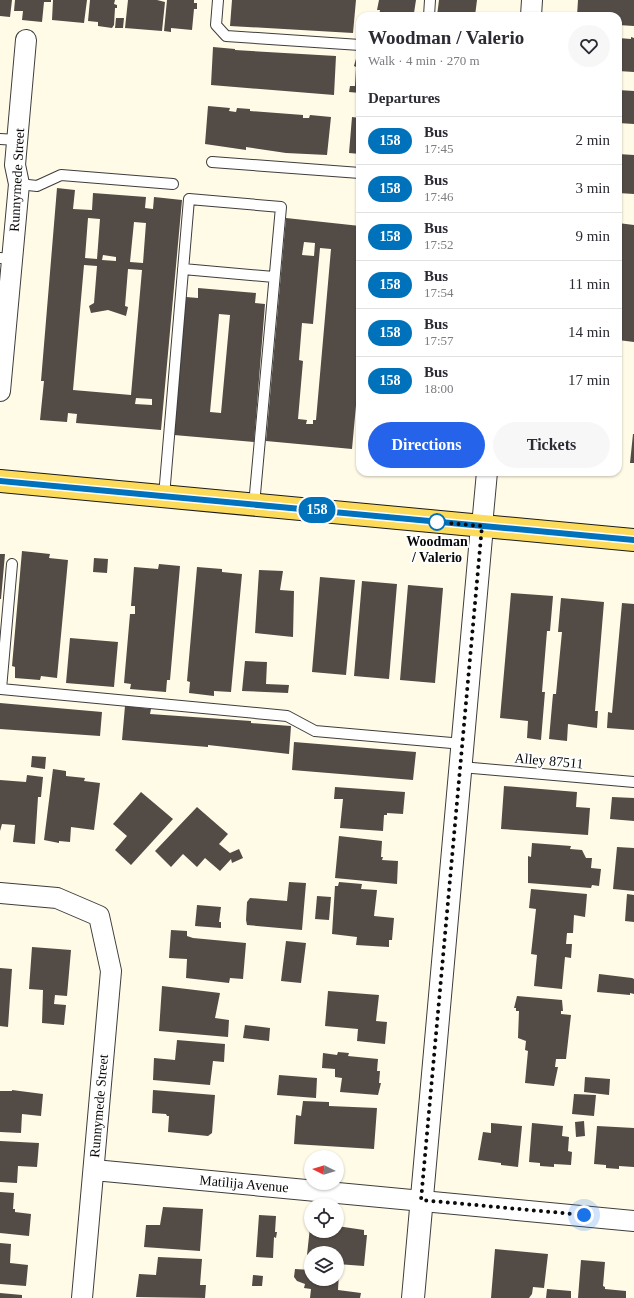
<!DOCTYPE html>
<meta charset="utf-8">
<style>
:root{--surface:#fff;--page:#f7f7f7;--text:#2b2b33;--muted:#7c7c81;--line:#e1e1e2;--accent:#2563eb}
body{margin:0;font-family:Georgia,serif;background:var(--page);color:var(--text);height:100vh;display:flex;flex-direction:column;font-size:15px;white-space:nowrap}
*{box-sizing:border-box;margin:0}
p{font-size:13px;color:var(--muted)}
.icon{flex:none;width:22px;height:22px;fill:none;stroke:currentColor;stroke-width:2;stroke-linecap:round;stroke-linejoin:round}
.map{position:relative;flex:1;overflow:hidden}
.drawer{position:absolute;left:356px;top:12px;width:266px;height:464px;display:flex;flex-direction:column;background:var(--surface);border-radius:12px;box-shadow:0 1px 3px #0004}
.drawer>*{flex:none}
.badge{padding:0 8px;border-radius:13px;font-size:14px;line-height:26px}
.needle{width:26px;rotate:275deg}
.fabs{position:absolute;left:304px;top:1150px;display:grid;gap:8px}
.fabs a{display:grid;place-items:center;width:40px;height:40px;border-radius:50%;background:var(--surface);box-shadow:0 1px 3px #0004;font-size:20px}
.you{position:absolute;width:20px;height:20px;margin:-10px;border:3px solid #fff;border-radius:50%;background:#1a73e8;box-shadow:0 0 0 6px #1a73e833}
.map>.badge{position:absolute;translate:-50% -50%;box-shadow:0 0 0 2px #fff}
h2{padding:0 12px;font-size:15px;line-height:36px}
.round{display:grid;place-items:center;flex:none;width:42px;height:42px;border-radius:21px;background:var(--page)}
.overview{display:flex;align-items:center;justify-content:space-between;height:68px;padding:0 12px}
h1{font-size:19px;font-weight:600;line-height:30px}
.button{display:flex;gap:8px;margin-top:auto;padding:8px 12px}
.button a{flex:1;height:46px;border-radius:24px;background:var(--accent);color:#fff;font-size:16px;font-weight:600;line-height:46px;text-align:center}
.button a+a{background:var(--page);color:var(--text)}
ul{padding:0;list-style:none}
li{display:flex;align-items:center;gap:12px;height:48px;padding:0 12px;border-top:1px solid var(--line)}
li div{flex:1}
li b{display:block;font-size:15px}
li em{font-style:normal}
li .badge{min-width:44px;font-weight:700;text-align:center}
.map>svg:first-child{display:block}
.building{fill:#534b46;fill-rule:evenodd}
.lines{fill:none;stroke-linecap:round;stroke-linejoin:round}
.service-casing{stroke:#3d3d3d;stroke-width:12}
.minor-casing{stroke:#3d3d3d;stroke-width:22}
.tertiary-casing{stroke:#3d3d3d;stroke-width:24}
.primary-casing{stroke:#1b1b1b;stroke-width:24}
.service{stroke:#fff;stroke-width:10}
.minor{stroke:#fff;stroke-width:20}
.tertiary{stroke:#fff;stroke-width:22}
.primary{stroke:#fcda5a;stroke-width:22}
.line-casing{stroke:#fff;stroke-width:9}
.line{stroke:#0072bc;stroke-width:6}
.walk{stroke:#0a0a0a;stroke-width:4;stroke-dasharray:0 7.2}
.stop-dot{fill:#fff;stroke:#0072bc;stroke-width:2}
.labels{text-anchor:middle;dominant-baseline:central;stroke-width:4;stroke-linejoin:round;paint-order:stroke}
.street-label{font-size:14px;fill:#0a0a0a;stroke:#fff}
.stop-label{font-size:14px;font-weight:bold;fill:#0a0a0a;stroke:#fff}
</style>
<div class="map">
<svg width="634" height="1298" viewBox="0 0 634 1298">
<rect width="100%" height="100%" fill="#fffbe7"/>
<path class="building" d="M0 0H12L10 17 0 16Z
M15 0H51V2H44L42 22 22 20 23 11H14Z
M53 0H87L84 23 52 20Z
M90 0H115L114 4 117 5V8H115L114 25 112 28 98 26V22L88 21Z
M128 0H157L165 2 162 31 125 28Z
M167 0H194V3H197V9H194L192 30 171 28V32L164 31Z
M232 0H356L353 33 230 26Z
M379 0H416L414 13H417L416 16H379L380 10H377Z
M439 0H477L475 16H437Z
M578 0H634V26L618 25V16H577Z
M116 18H124L123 28H115Z
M631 37 634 38V72L618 71V38L631 39Z
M213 47 235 49V50L336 56 334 95 211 85Z
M357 55H360V93L349 92 350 86H355L356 67 354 66Z
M618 90 634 91V124L618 123Z
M208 106 230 108 229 111 236 112 237 108 250 109V111L303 115V118H309L310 115 331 117 327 155 286 153 246 147V150L205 144Z
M352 117 360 118V154L349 153Z
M618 154 634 155V194L618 193Z
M57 188 75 190 73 209 92 210 93 193 146 197 145 208 153 209 154 197 182 200 161 430 76 423 77 414 68 413 67 422 40 420 44 381H41ZM88 218 100 219 97 259 85 258ZM134 222 146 223 143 263 130 262ZM103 255 116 257V261L102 260ZM84 265 97 266 94 303 89 306 91 313 108 310 126 316 128 307 125 306 128 269 142 270 131 395 73 390ZM136 398 152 399V405L135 404Z
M286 218 360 226V362L352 449 266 441ZM304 242 315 243 314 256 302 255ZM320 248 331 249 316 420H313V424H306L307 420 298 419 303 361 299 360 302 323 313 324Z
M618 223 634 225V342L618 340Z
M198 288 256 293 255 303 265 304 254 442 174 435 186 297 198 298ZM219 314 230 315 221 413 210 412Z
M633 434H634V463H630Z
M22 551 50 554 49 558 68 560 57 678 41 676 40 680 15 678V667L12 666Z
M0 554H5L1 599H0Z
M94 558 108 559 107 573 93 572Z
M159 564 180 566 170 680H167L166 692 130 689 131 684 124 683 130 614H135V606H131L134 567 158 569Z
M197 567 222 569V572L242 574 231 692 214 691V696L189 693 190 682 187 681Z
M259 570 283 571 280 590 294 591 293 637 255 633Z
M320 577 355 580 346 675 312 672Z
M362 581 397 584 389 679 354 676Z
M408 585 443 588 435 683 400 680Z
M511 593 553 596 550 631H547L542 692H545L541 740 527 738 528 721 500 718Z
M561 598 604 602 595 711H598L597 728 568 724 567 741 549 739 553 694H556L562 632H558Z
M622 603 634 604V730L607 728 608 712 612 713Z
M70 638 118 642 114 687 66 683Z
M245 661 267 662 266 684 289 685 288 693 242 691Z
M0 703 102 712 100 736 0 729Z
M125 706 151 709 150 714 251 721V723L291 726 289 754 208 745V747L122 740Z
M294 742 416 752 413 780 292 770Z
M32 756 46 757 45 769 31 767Z
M53 769 66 771V776L85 778 84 781 100 783 94 830 71 827 70 842 59 841V843L44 840Z
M27 775 43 777 41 797H38L35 844 13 842 15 825 2 824 0 831V780L26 782Z
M504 786 577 792 576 807 590 808 588 835 501 829Z
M335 787 405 792 403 814 387 813V815H384L383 831 340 828 343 799H334Z
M141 792 173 819 131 865 115 850 127 836 113 824Z
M612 797 634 798V821L610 819Z
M197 807 228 834 219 844 230 853 239 849 243 858 232 863 231 859 220 871 205 858 197 867 183 854 171 867 155 851Z
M339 836 382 841 381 857H383L382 860 398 861 397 884 335 878Z
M532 843 571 846 570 849 582 850 586 858H592L591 868 601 869 599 886 592 885 591 888 528 883V856L531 857Z
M617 847 634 848V891L613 889Z
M289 882 306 883 302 930 247 925 246 920 247 902 250 898 287 901Z
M339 882 362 884 361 889 377 890 374 916 394 918 392 940H389V947L356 945 357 937 332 934 335 886H338Z
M531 889 587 894 585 917 574 915 573 933H567L566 944H572L571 958 565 957 562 989 534 986 537 955 531 954 536 909 529 908Z
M627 894 634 895V922L625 921Z
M317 896 331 897 329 920 315 919Z
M197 905 221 907 219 922H221V928L195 926Z
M171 930 187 931V936L193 938 246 943 243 979 230 978 229 983 186 978 187 959 169 958Z
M286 941 306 943 301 983 281 981Z
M32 947 71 950 67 996 55 995 54 1004 66 1005 64 1025 42 1023 43 990 29 989Z
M0 968 12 969 8 1027 0 1026Z
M599 974 632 978 634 979V994L630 993V995L597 992Z
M162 986 220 993 215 1018 229 1020 228 1037 159 1031Z
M328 991 379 995 376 1021 387 1022 385 1044 357 1041 358 1029 325 1026Z
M517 996 562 1000 563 1011H561V1014L571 1015 566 1059H556L555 1067H558L554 1086 525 1083 528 1051 525 1050 526 1041 518 1038 519 1011H516V1008H514Z
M245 1025 270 1028 269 1041 243 1038Z
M177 1040 225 1044 224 1062 213 1061 210 1085 153 1080 154 1058 175 1060Z
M338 1052 349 1053 348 1056 378 1059 377 1071H380L379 1083H381L378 1095 340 1092 342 1078 335 1077V1069L322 1068 323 1053 337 1055Z
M279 1075 317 1078 316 1098 277 1095Z
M585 1077 610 1079 609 1095 584 1092Z
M12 1090 43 1094 41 1116 22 1114 21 1133 0 1132V1091H12Z
M153 1090 215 1095 212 1133 208 1136 168 1132 169 1116H167L166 1114 152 1113Z
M574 1094 596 1095 594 1116 572 1114Z
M303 1101 329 1102V1106L377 1108 374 1149 294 1144 296 1115 301 1116Z
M584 1121 585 1136 576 1137 575 1122Z
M491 1123 522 1126 518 1167 501 1165V1163L478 1160 483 1132 491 1133Z
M532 1123 563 1126 562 1136 569 1137 568 1151 572 1152 571 1165 554 1164V1167L540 1166V1163L529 1162Z
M597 1126 634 1128V1167L619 1166V1169L606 1168V1165L594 1164Z
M0 1141 39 1143 37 1167 18 1166 17 1183 0 1182Z
M0 1192 14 1193 13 1209H15V1212L31 1214 29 1236 0 1233Z
M163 1207 203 1209 200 1251 144 1247 146 1225H160Z
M259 1215 276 1216 275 1232H277L276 1238 274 1237 273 1258 256 1257Z
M337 1226 364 1230V1235H367L364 1266 337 1264V1253H311V1255H307L310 1227 311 1231H337Z
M0 1243 11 1244 10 1263 28 1265 26 1286 0 1284Z
M495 1249 548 1254 544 1288 533 1287 532 1294 529 1298H491Z
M158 1257 202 1259 200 1285H206L205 1298 136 1297 139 1274 156 1275Z
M581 1260 605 1262 603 1286 605 1287V1289L626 1291V1298H578Z
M295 1269 311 1270V1279H337V1272H339L338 1290 361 1293 360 1298H310L311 1289 304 1288 305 1284 297 1281 294 1277Z
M253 1275 263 1276 262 1286H252Z
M547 1289 571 1291V1298H546Z
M0 1293 22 1295V1298H0Z"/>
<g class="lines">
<defs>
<path id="service" d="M218 0 216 25 226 36 360 45
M429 16 430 0
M0 139 18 140
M212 162 360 173
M19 184 37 186 61 175 173 184
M0 258 12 259
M183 269 274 277
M164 496 189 199 281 207 254 505
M12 564 1 689 287 716 315 731 463 744
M461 767 634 782"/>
<path id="minor" d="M531 16 532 0
M0 391 19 184 15 165 26 40
M482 526 487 472
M0 893 57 898 99 916 111 971 82 1298
M94 1170 634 1221"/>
<path id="tertiary" d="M413 1298 482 526"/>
<path id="primary" d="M0 481 634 540"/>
</defs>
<use href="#service" class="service-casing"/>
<use href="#minor" class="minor-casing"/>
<use href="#tertiary" class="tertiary-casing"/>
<use href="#primary" class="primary-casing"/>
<use href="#service" class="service"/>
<use href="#minor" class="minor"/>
<use href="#tertiary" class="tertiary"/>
<use href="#primary" class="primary"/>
</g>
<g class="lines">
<defs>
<path id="line" d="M0 481 634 540"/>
</defs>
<use href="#line" class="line-casing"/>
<use href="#line" class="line"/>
<path class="walk" d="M437 522 482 526 421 1200 584 1215"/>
</g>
<circle class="stop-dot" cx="437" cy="522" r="8"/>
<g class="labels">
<g class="street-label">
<text transform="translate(17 180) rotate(-87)">Runnymede Street</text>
<text transform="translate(549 761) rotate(5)">Alley 87511</text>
<text transform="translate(99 1106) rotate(-85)">Runnymede Street</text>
<text transform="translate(244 1184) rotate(5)">Matilija Avenue</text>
</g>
<g class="stop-label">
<text x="437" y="541">Woodman<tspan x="437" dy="16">/ Valerio</tspan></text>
</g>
</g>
</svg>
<div class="fabs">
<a><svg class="needle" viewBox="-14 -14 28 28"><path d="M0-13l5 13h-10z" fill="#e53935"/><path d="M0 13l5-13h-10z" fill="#7c7c81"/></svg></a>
<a><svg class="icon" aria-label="locate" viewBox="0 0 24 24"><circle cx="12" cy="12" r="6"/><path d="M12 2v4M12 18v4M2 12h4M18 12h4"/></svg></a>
<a><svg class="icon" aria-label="layers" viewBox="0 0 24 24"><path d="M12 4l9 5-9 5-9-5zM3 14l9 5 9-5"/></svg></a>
</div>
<div class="you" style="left:584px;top:1215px"></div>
<b class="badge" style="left:317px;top:510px;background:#0072bc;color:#fff">158</b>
<section class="drawer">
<div class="overview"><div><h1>Woodman / Valerio</h1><p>Walk · 4 min · 270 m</p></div><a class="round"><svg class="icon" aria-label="heart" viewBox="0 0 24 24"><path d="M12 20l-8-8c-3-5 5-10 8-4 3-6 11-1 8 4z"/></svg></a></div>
<h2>Departures</h2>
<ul>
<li><span class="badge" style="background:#0072bc;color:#fff">158</span><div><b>Bus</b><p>17:45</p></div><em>2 min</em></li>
<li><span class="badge" style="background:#0072bc;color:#fff">158</span><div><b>Bus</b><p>17:46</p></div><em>3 min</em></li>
<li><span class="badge" style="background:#0072bc;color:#fff">158</span><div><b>Bus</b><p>17:52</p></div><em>9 min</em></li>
<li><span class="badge" style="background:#0072bc;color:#fff">158</span><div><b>Bus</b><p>17:54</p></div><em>11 min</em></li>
<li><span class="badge" style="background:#0072bc;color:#fff">158</span><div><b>Bus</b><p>17:57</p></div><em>14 min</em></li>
<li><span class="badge" style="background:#0072bc;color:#fff">158</span><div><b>Bus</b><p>18:00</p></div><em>17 min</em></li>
</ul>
<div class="button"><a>Directions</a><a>Tickets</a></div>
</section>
</div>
